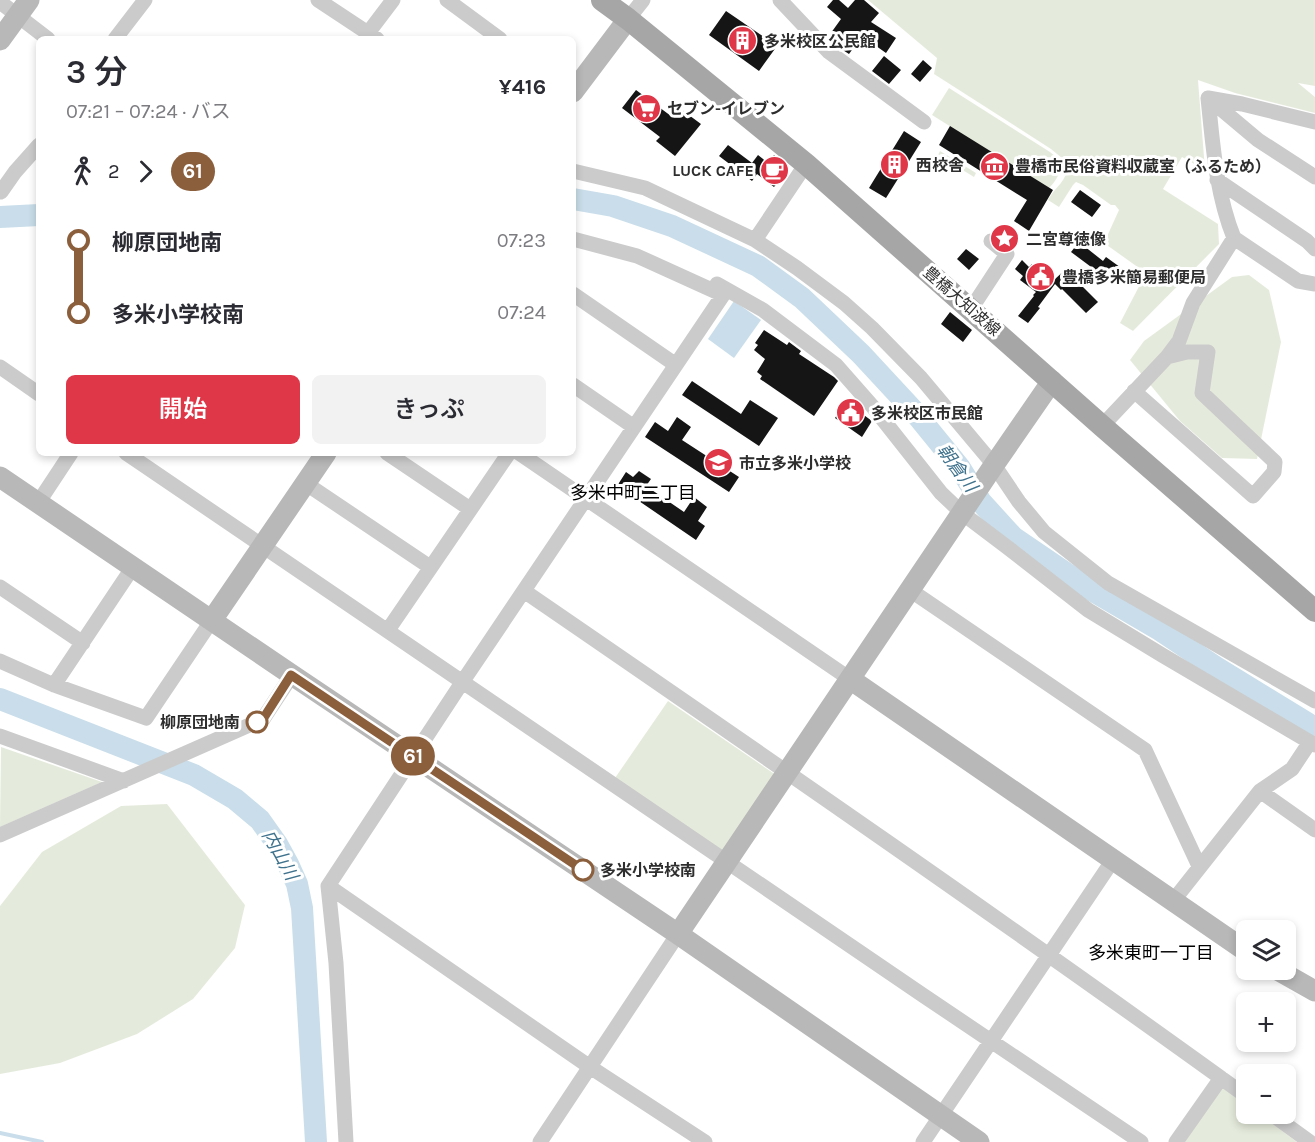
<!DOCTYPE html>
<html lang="ja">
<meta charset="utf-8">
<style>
:root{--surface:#fff;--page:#f2f2f3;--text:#2b2b33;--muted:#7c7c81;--accent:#df3648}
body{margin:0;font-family:Karla,"Noto Sans JP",sans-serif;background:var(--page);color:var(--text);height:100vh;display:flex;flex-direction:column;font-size:22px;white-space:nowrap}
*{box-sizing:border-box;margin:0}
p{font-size:20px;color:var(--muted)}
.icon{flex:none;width:33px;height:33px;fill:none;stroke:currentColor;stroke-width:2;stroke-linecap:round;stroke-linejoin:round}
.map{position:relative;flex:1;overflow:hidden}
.side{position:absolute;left:36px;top:36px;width:540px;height:420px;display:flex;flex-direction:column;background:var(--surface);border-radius:9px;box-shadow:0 3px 9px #0003}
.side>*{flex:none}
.badge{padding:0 12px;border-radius:20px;font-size:21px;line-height:39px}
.controls{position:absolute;left:1236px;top:920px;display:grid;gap:12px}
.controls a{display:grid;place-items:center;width:60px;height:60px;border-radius:9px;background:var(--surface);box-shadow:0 3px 9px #0003;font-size:30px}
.map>.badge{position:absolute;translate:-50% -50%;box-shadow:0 0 0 3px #fff}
.legs{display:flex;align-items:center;gap:9px;height:66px;padding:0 30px;font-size:20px}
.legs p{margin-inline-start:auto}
.summary{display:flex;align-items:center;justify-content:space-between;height:102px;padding:0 30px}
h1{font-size:33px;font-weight:600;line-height:45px}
.action{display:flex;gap:12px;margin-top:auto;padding:12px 30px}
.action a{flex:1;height:69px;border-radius:9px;background:var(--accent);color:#fff;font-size:24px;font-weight:600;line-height:69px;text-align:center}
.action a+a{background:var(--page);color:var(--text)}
ul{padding:0 30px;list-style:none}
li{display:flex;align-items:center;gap:21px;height:72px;font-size:22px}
li i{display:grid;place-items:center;width:9px;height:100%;margin:0 8px;background:currentColor}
li i::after{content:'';width:15px;height:15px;margin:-8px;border:4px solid;border-radius:50%;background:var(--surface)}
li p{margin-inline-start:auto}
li:first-child i{background:linear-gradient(#0000 50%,currentColor 0)}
li:last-child i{background:linear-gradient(currentColor 50%,#0000 0)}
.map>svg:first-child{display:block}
.green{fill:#e5ebdc}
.water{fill:#c9deea}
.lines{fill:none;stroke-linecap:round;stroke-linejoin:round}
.stream{stroke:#c9deea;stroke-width:4}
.river{stroke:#c9deea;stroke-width:22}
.building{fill:#151515}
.street{stroke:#cbcbcb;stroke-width:15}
.secondary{stroke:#b8b8b8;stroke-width:21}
.primary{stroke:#a6a6a6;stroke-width:22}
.line-1-casing{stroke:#fff;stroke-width:14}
.line-1{stroke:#8b5e3c;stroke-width:9}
.stop-1-dot{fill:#fff;stroke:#8b5e3c;stroke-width:3}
.labels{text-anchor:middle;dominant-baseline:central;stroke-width:6;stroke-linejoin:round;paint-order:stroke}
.poi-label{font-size:16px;font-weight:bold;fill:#2e2e2e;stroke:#fff;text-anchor:start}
.street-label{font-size:16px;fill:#2e2e2e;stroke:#fff}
.stop-label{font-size:16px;font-weight:bold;fill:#2e2e2e;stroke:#fff;text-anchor:end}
.water-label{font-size:18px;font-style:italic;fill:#3f728d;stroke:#fff}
.neighbourhood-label{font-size:18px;fill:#000;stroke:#fff}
</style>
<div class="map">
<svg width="1315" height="1142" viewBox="0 0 1315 1142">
<rect width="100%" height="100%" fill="#fff"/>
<path class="green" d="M868 0H1315V86L1298 83 1315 97V113L1235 93 1198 80 1205 170 1182 157 1163 189 1218 224 1219 244 1133 331 1120 323 1146 273 1104 243 1119 210 1115 205H1111L1083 185 1076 182 1073 185 1059 207 1048 200C1057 184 1066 184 1068 163L1051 149 934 74 937 58Z
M949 88 1050 152 1061 161C1061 172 1057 180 1049 188L932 115Z
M940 151 976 173 974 177 938 155Z
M1249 275 1269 290 1281 342 1257 459 1222 458 1180 421 1130 360 1144 341 1232 277Z
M668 701 776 775 723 852 615 778Z
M1 747 102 782 0 827Z
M167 804 245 905 235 948 193 999 137 1034 60 1063 0 1074V906L42 852 121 806Z
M1221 1086 1246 1105V1113H1258L1297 1142H1185Z"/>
<path class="water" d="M734 301 761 320 734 358 708 339Z"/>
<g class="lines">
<path class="stream" d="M0 1133 42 1142"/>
<path class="river" d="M573 199 613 206 672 226 758 266 802 298 861 354 912 409 960 468 981 502 1013 537 1088 588 1160 630 1217 668 1315 728
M0 217 39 215
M0 699 194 775 235 799 260 820 277 844 288 864 297 884 302 908 316 1142"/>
</g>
<path class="building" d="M833 0H839L848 8 855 0H864L879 13 871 22 896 38 886 53 862 36 849 54 835 45 828 37 841 19 827 7Z
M726 11 777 46 759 71 709 35Z
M884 56 901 70 889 84 872 71Z
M923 60 932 68 920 82 911 74Z
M636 90 671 116 678 107 701 124 675 156 656 141 660 137 622 108Z
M950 126 1053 190 1029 231 1014 221 1027 200 939 145Z
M904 131 921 142 886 198 869 188Z
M728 145 752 163 758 155 768 163 774 155 789 168 774 187 757 174 752 181 719 156Z
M1080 190 1101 205 1092 217 1071 202Z
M1079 242 1103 261 1106 257 1124 270 1114 284 1071 252Z
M966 249 979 259 969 270 957 259Z
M1022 260 1029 267 1032 264 1054 280 1068 267 1077 276 1074 278 1098 302 1086 313 1062 289 1061 290 1055 284 1038 307 1040 308 1028 323 1018 316 1034 296 1033 295 1036 292 1020 280 1023 276 1015 269Z
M950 312 972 330 963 342 941 324Z
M764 330 787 345 789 342 801 351 799 354 834 377 838 381 814 416 760 379 762 376 757 372 765 359 754 350 758 345 755 343Z
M692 381 741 414 750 400 778 418 759 446 682 395Z
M846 402 872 421 862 437 835 418Z
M677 417 691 427 682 440 739 477 729 492 645 437 655 422 668 431Z
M639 471 651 479 646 486 684 512 694 497 707 507 698 521 705 526 696 540 617 486 626 472 633 477Z"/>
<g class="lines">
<path class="street" d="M318 0 377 39
M447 0 500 39
M780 0 829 52 924 122
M0 2 48 39
M628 19 643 0
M368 33 393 0
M115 39 145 0
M1208 98 1258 140 1315 177
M573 171 645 188 755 240 797 268 844 303 872 328 921 378 994 465 1019 502 1044 532 1108 583 1315 701
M1217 180 1307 241 1315 249
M1 192 15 172 39 145
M1234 238 1298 281 1315 284
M755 240 806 164
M717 284 763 310 836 365 873 407 941 493 962 513 1007 547 1088 610 1162 655 1315 745
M573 294 676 365
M971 309 1007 254 991 241
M0 367 39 394
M573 385 634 427
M1134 391 1253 496 1274 472 1275 462 1202 393 1208 352H1187L1167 357
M1102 426 1167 357 1179 341 1193 303 1234 238C1216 193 1213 146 1208 98L1242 104 1315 122
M126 453C466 681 801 915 1141 1142
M387 453 470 509
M519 453 850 679
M305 483 430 567
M38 503 71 453
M0 587 83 643
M910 590 1145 750 1199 866
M524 591C766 757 1008 924 1246 1096
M388 630 509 453
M0 661 54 685 146 718 212 620
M54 685 133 567
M0 736 124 781
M1260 791 1315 830
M0 835 263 719 292 675
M328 886 590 1067 705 1142
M1173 901 1260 791 1292 769 1310 742
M1270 1113 1310 1142
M346 1142 336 963 328 886 463 681 723 295 637 256 573 239
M540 1142 678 934
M923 1142 1113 860
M1176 1142 1221 1078"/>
<path class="secondary" d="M0 40 29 0
M573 92 628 19
M0 477 292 675 678 934 979 1142
M212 620 326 453
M850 679 1246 951
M678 934 994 465 1052 381
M1276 969 1315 991"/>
<path class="primary" d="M602 0 628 19 806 164 1102 426 1315 611"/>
</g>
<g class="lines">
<defs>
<path id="line-1" d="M257 722 263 719 291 675 583 870"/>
</defs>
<use href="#line-1" class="line-1-casing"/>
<use href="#line-1" class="line-1"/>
</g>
<defs>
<symbol id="building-disc" viewBox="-11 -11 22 22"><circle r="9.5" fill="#df3648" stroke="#fff"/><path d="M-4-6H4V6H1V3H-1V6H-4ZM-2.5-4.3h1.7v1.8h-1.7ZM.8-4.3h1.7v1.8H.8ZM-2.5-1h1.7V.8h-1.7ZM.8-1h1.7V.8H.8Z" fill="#fff"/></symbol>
<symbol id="supermarket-disc" viewBox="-11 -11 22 22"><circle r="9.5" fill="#df3648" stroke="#fff"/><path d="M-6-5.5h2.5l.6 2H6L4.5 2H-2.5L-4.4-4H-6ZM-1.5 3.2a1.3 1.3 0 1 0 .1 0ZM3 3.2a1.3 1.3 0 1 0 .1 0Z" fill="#fff"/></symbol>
<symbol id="museum-disc" viewBox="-11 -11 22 22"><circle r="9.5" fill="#df3648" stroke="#fff"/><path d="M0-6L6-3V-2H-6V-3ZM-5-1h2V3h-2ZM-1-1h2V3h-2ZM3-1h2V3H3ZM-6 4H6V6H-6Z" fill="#fff"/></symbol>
<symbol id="cafe-disc" viewBox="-11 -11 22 22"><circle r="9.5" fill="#df3648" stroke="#fff"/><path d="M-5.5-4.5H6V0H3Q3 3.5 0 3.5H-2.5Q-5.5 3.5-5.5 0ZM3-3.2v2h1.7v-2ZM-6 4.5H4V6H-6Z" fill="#fff"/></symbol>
<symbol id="sight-disc" viewBox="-11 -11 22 22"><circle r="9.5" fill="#df3648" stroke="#fff"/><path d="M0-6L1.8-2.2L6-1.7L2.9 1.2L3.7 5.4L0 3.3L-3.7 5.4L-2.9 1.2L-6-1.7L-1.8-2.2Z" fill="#fff"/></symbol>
<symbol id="civic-disc" viewBox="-11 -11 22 22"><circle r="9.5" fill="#df3648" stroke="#fff"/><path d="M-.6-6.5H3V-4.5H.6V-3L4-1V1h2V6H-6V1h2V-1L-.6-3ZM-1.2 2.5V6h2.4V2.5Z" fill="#fff"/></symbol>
<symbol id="school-disc" viewBox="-11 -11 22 22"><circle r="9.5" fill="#df3648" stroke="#fff"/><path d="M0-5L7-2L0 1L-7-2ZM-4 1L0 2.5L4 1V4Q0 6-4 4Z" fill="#fff"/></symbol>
</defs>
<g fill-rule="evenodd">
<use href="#building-disc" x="726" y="24" width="33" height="33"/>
<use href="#supermarket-disc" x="630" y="92" width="33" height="33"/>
<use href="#building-disc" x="878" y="148" width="33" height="33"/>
<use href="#museum-disc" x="978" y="150" width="33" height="33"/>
<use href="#cafe-disc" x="758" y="154" width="33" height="33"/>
<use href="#sight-disc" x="988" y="222" width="33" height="33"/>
<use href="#civic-disc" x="1024" y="260" width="33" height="33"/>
<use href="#civic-disc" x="834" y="396" width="33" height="33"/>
<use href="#school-disc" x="702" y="446" width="33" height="33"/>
</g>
<g class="stop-1-dot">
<circle cx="257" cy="722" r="10"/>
<circle cx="583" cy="870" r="10"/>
</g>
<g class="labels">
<g class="poi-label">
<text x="764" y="41">多米校区公民館</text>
<text x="667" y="108">セブン-イレブン</text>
<text x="916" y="165">西校舎</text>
<text x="1015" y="166">豊橋市民俗資料収蔵室（ふるため）</text>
<text x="754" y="170" text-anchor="end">LUCK CAFE</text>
<text x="1026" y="239">二宮尊徳像</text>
<text x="1062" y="277">豊橋多米簡易郵便局</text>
<text x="871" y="413">多米校区市民館</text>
<text x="739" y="463">市立多米小学校</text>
</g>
<g class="street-label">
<text transform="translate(962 301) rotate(41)">豊橋大知波線</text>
</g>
<g class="stop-label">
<text x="240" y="722">柳原団地南</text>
<text x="600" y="870" text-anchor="start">多米小学校南</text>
</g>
<g class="water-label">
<text transform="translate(957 468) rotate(54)">朝倉川</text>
<text transform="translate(280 855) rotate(61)">内山川</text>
</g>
<g class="neighbourhood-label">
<text x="633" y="493">多米中町二丁目</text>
<text x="1151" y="953">多米東町一丁目</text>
</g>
</g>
</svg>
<div class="controls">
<a><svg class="icon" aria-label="layers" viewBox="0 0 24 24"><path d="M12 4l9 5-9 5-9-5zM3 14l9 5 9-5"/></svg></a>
<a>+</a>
<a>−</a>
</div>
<b class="badge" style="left:413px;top:756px;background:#8b5e3c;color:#fff">61</b>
<section class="side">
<div class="summary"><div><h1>3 分</h1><p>07:21 – 07:24 · バス</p></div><b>¥416</b></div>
<div class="legs"><svg class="icon" aria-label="walk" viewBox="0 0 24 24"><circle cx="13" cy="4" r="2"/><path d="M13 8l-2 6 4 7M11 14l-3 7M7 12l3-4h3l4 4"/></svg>2<svg class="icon" aria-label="forward" viewBox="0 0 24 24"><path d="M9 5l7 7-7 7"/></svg><b class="badge" style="background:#8b5e3c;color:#fff">61</b></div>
<ul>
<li><i style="color:#8b5e3c"></i><b>柳原団地南</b><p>07:23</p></li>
<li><i style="color:#8b5e3c"></i><b>多米小学校南</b><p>07:24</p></li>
</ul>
<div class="action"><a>開始</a><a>きっぷ</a></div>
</section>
</div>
